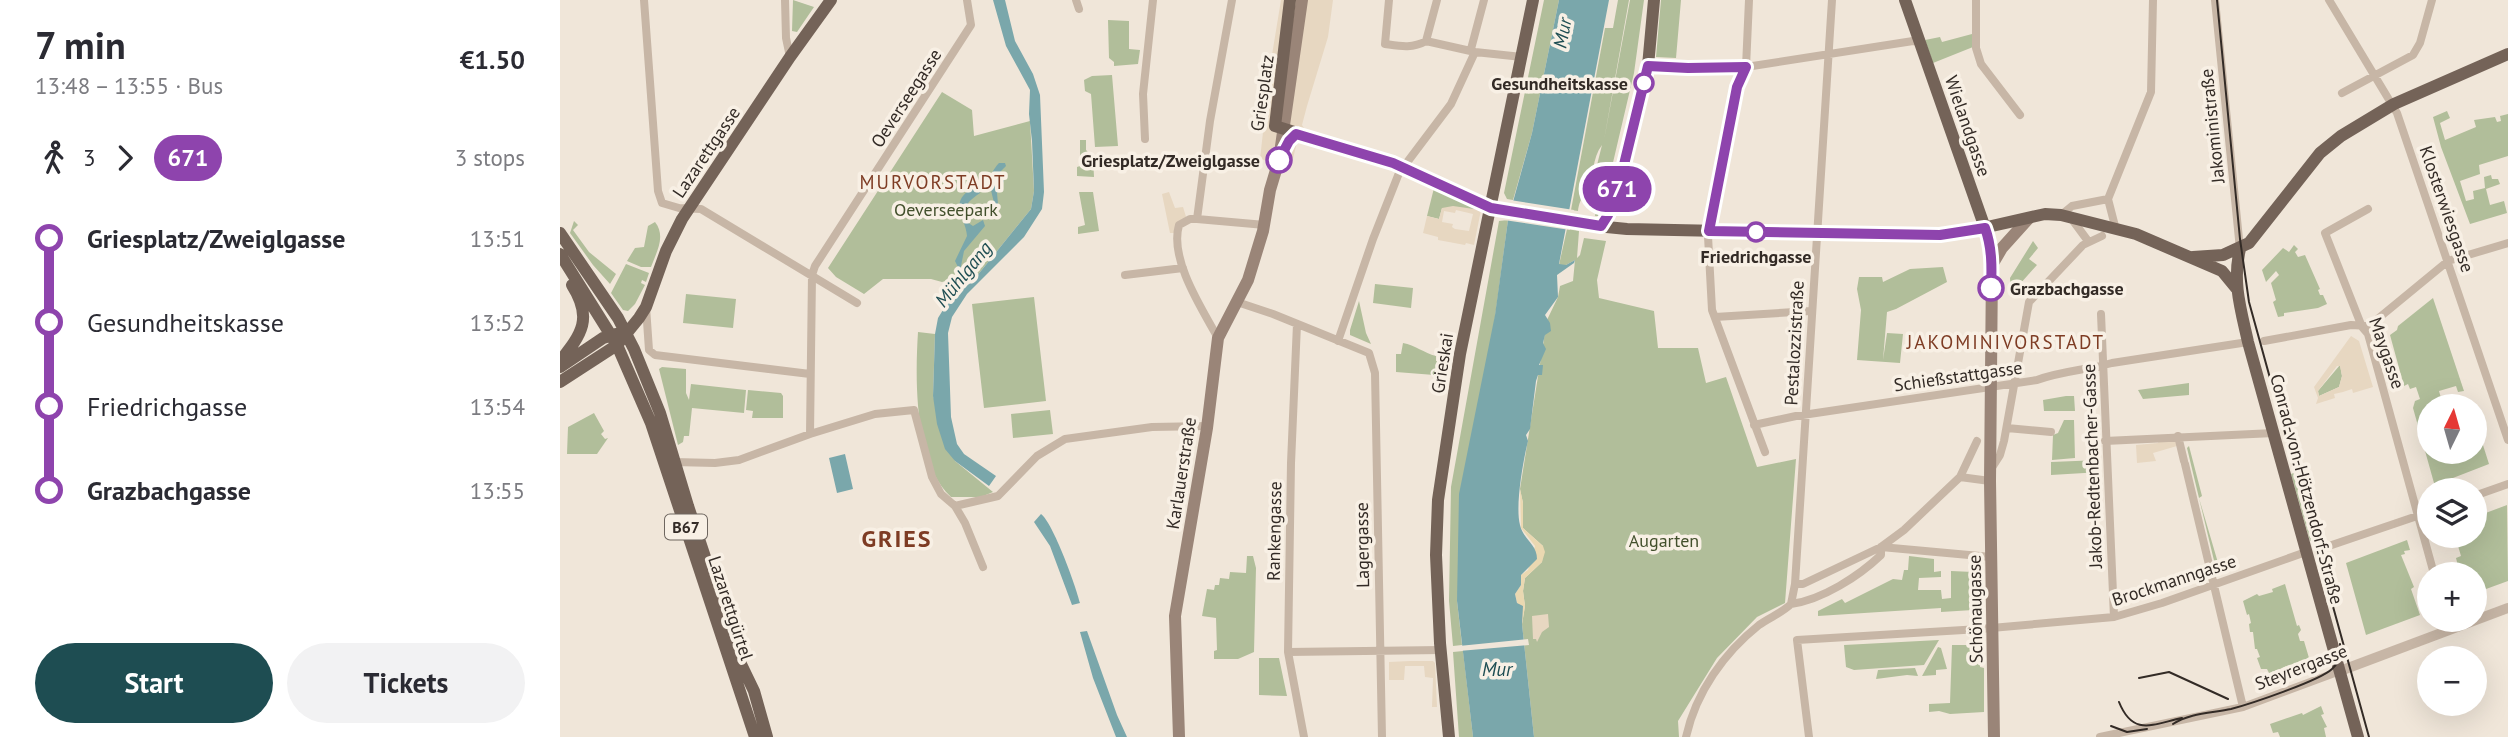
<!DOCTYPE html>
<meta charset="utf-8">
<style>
:root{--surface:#fff;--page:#f2f2f3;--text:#2b2b33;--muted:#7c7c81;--accent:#1e4d52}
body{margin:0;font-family:"PT Sans",sans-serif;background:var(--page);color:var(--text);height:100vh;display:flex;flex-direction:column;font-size:26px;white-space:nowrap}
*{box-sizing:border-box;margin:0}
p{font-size:23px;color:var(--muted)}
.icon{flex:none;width:38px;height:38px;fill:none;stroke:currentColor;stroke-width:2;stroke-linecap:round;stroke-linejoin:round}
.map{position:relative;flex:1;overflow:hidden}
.panel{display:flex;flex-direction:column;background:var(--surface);width:560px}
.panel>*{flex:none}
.badge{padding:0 14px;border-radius:23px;font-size:24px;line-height:46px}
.needle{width:46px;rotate:5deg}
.buttons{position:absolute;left:1857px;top:394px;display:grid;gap:14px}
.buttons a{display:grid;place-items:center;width:70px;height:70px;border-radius:50%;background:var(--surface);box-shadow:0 7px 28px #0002;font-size:35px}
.map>.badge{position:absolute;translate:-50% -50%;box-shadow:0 0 0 4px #fff}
.legs{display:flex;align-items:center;gap:10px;height:77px;padding:0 35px;font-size:23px}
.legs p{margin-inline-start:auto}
.headline{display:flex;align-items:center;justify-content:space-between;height:119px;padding:0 35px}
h1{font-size:38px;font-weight:600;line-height:52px}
.action{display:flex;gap:14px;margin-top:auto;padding:14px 35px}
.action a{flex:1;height:80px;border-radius:42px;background:var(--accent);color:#fff;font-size:28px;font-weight:600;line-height:80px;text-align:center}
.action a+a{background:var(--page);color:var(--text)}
ul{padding:0 35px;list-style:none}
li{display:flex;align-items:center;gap:24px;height:84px;font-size:26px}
li i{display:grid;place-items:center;width:10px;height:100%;margin:0 9px;background:currentColor}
li i::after{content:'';width:18px;height:18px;margin:-9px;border:5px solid;border-radius:50%;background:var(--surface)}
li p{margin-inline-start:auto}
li:first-child i{background:linear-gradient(#0000 50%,currentColor 0)}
li:last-child i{background:linear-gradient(currentColor 50%,#0000 0)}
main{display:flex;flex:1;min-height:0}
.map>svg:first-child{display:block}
.green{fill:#b1be9a}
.sand{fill:#ead8b1}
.plaza{fill:#e7d7c1;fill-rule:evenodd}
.water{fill:#7aa7ab}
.pier{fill:#f0e6d9}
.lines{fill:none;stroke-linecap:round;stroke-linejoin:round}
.minor{stroke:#c7b6a6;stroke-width:8}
.tertiary{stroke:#c7b6a6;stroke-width:10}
.secondary{stroke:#9a8578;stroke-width:12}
.primary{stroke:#746358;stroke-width:12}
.tram{stroke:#332b26;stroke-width:2}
.line-1-casing{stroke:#fff;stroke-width:16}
.line-1{stroke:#8e44ad;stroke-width:10}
.stop-1-dot{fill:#fff;stroke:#8e44ad;stroke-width:3.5}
.labels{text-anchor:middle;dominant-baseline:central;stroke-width:7;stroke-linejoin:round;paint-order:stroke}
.shield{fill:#f8f0e5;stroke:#6e665f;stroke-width:2}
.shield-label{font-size:16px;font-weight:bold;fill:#332b26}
.stop-label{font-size:18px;font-weight:bold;fill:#332b26;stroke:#f8f0e5;text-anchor:end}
.street-label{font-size:18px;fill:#332b26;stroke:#f8f0e5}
.park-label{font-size:18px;fill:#42502c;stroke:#f8f0e5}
.water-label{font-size:19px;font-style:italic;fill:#1e4d52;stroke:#f8f0e5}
.neighbourhood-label{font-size:19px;letter-spacing:2px;fill:#7e3c24;stroke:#f8f0e5}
.district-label{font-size:24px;font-weight:bold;letter-spacing:2px;fill:#7e3c24;stroke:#f8f0e5}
</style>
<main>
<section class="panel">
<div class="headline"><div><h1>7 min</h1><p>13:48 – 13:55 · Bus</p></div><b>€1.50</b></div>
<div class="legs"><svg class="icon" aria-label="walk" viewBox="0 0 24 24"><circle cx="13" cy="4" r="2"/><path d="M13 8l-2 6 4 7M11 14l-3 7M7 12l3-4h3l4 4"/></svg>3<svg class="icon" aria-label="forward" viewBox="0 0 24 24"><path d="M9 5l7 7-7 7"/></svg><b class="badge" style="background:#8e44ad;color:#fff">671</b><p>3 stops</p></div>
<ul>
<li><i style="color:#8e44ad"></i><b>Griesplatz/Zweiglgasse</b><p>13:51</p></li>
<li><i style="color:#8e44ad"></i><span>Gesundheitskasse</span><p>13:52</p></li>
<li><i style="color:#8e44ad"></i><span>Friedrichgasse</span><p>13:54</p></li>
<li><i style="color:#8e44ad"></i><b>Grazbachgasse</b><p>13:55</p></li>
</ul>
<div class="action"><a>Start</a><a>Tickets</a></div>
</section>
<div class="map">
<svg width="1948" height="737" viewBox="0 0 1948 737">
<rect width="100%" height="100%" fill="#f0e6d9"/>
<path class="green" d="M233 0 254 7 237 32 232 31Z
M984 0H999L972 133 953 200 947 199 944 193Z
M1058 0H1069L1044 140 1070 0H1084L1074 73 1051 171 1054 173C1051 189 1049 202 1039 216H1035L1036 210 1032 209 1029 197 1042 145C1032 158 1034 176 1027 190 1023 200 1020 197 1018 211L1011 210 1045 28H1053Z
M1101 0H1121L1116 58 1096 57Z
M548 20 569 21V49L580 50 578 64 554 66V62L549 58Z
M1412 34 1413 47 1373 63 1365 40 1380 37 1382 42Z
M552 75 558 146 535 147 531 94 525 91 524 80 532 76Z
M382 92 412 110 414 136 470 121 474 191 471 209 412 282 404 276 382 282 371 279H323L304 294 276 277 268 268Z
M1887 111 1890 118 1880 123 1885 140 1916 127 1914 120 1935 117 1937 122 1941 121 1940 116 1948 114V156L1919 165 1920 174 1900 181 1906 201 1914 199 1913 191 1925 188 1924 177 1931 175 1932 179H1938L1940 184 1926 189 1930 205 1944 201 1947 213 1910 224 1881 147 1873 117Z
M520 140H526V150L533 157 534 177 517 176V167L520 166Z
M874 188 921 210 882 208 879 219 867 216Z
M519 192H533L539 231 518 234V227L525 225Z
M948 220 897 601 902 645 893 646 889 601 891 487 939 221Z
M14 221 18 225 13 230 29 252 56 274 50 284 33 265 10 233Z
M95 222C106 236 97 251 91 267H81L67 261 75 248 84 247 88 226Z
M1007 229 1019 231 1017 258 1020 255 1024 238 1046 241 1037 280 1039 298 1094 311 1098 348H1138L1146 383 1166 377 1197 467 1236 459 1225 603 1197 617 1157 658 1118 721 1119 737H974L962 624 965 606 963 591 965 578 982 562 983 546 963 528V503L960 489 987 320 998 297 1000 286 1013 281 1015 260 1006 265H999Z
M1473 241 1478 248 1469 259 1477 265 1451 294 1450 278Z
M1734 245 1738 249 1735 252 1738 257 1745 255 1760 289 1758 290 1760 295H1763L1767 304 1758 308 1724 313V316L1718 317 1713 302 1716 300 1711 283 1719 275 1716 271 1706 282 1702 270 1723 248 1729 252Z
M66 264 89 273 86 282 82 280 81 283 85 285 75 304 68 311 63 310 51 293Z
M1383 267 1387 282 1336 309 1327 312 1323 360 1327 333 1343 334 1340 363 1297 360 1301 310 1297 289 1299 277H1322L1323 282 1350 269Z
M815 284 853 288 851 308 813 303Z
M126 294 176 299 173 328 123 323Z
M474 297 486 401 424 408 412 304Z
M1873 298 1904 391 1898 392 1896 386 1879 391 1881 398 1871 401 1873 406H1869V452H1914L1915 420 1929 464 1880 483H1874L1853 408 1855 401 1860 399 1856 387 1850 389 1848 384 1844 386 1830 335 1837 330 1838 326Z
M799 301 806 333 811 344 790 335V330Z
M358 332 375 334 373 396 395 461 433 492 421 497H391C354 463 355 379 358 332Z
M843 343C855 345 864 353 876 356V361L889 364 887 376 836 372V354H841Z
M1780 365 1782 376 1779 387 1759 396 1758 391Z
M102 367 126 369V393L129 400 131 384 186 390 184 413 132 408 129 436H124L123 442 118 445 99 369Z
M1629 383V395L1583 399 1578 390Z
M188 390 221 393 223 396V418H192L193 411 186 410Z
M1506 396H1514L1515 411H1484L1483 400Z
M490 410 493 434 453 438 451 414Z
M34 413 44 431 41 434 45 439 48 438 37 454H7L8 427Z
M1504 420H1514L1515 458 1492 460 1493 435 1498 433Z
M1629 446 1642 496 1639 498 1661 573 1659 574 1657 573 1627 448Z
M1540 460 1541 472 1491 475V462Z
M1737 472 1756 539 1750 541 1731 474Z
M1947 505 1948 581 1915 593 1914 574H1900L1896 558 1901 556 1895 536H1914L1915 517Z
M1847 540 1850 550 1844 551 1845 554 1841 555 1854 587 1851 589 1860 615 1806 635 1786 563Z
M687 556H693L696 568 694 652 678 659H654V651L657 650 656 618 642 616 647 589 654 590 655 585H659L660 578 669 579 670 572 686 573Z
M1349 556 1374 559V572L1381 571V577L1359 578 1358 590H1381L1382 599 1391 598V571L1413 572V610L1381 612V608L1258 616V611L1282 599 1285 603 1333 579 1342 580 1344 570H1348Z
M1725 584 1737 626 1739 625 1741 630 1738 634 1740 641H1744L1749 658 1709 673 1707 669H1701L1697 658 1700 657 1697 649H1695L1693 632H1690L1689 624 1691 623 1689 614 1687 615 1683 601 1697 594 1699 596 1713 592 1712 589Z
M1379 640 1364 665 1294 670 1286 667 1284 645Z
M1392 645H1419L1420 667 1424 668V712L1390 714 1379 711 1369 712V704L1390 703Z
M1378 647 1381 648 1387 669 1376 670V675L1362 676Z
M903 651 913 737H899L893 652Z
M699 658H719L727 696 699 695Z
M1355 668 1358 676 1347 675 1316 679 1318 670Z
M1761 706 1764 714 1761 715 1767 727 1764 728 1766 737H1720L1718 732 1713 733 1710 724 1742 713 1743 715Z"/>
<path class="sand" d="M960 489 963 503V528L983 546 985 552 982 562 965 578 963 591 965 606 962 624 955 594 961 585V575L968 570 975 546 961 528Z"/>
<path class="plaza" d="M721 0H773L768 37 747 106 742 125 744 128 740 140 737 142 731 167 700 159 711 61Z
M609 192 615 208 623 207 627 220 616 233H610L602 194Z
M893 206 921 210 914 245 906 243 905 245 878 240V237L863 233 867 216 879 219 882 208ZM896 210 913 214 909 231 895 229 892 227 893 224 882 222 884 211 895 213Z
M1791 336 1799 341 1813 387 1793 393 1792 389 1783 392 1774 394 1775 398 1756 404 1758 398 1754 387ZM1777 366H1780L1782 376 1779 387 1759 396 1758 391Z
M1599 440H1615L1617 446 1593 453 1596 461 1577 463 1576 445 1598 443Z
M988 614 989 627 982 632 977 642 976 639H973L972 616Z
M850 661H873L875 663 877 707H872L873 678 865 677 864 666H845L844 680H829V662Z"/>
<path class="water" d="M433 0H445L455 41 473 74 480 95 484 192 482 209 464 237 407 294 392 317 388 333 391 417 397 444 404 454 436 476 429 486 395 461 385 449 377 424 373 396 375 334 378 318 391 297 412 282 471 209 474 191 472 141 469 114 470 90 446 46Z
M999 0H1049L999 264 1006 265 1015 260 1014 263 997 275 998 297 985 315 990 323 991 331 985 335 983 343 986 349 979 365H983L982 375H978L976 381 970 429 966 435 968 441C963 461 955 506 960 525 963 539 977 544 977 559L961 575V585L955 594 957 603 963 606 962 624 974 737H913L897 601 899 494 935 315 948 220 972 133Z
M439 163H445L446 166 439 173 444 181 437 193 438 204 435 207C431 188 425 178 439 163Z
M411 189H419L420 193C410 200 402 206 404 220L413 226 423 220 425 226 404 251 400 271 395 261 407 236C406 218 388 204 411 189Z
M285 454 293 489 277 493 269 458Z
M481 514C493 523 516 586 520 603L512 605 490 546 474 522Z
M527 631 557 715 567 737H556L533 678 520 632Z"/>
<path class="pier" d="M950 200 1014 210 1010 230 944 220Z
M968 639 969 645 899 651V646Z"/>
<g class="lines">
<path class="minor" d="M84 0 98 191 102 203 119 208 141 209 297 303
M225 0 226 38 230 57
M516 0 519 9
M829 0 825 44C839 46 852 49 866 41L915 52 962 57
M1189 0 1186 67 1176 87 1148 236 1152 310 1205 452
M1416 0V48L1421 64 1460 115
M1655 0 1680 249
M1769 0 1837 113 1948 440
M866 41 877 0
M911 49 924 0
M1088 66 1186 67 1353 41 1360 42
M1782 93 1853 55 1860 43 1872 0
M585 139 583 94 593 0
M1808 209 1765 233 1802 327 1808 334 1874 574
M1501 215 1512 206 1548 199
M1511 218 1528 241
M637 219 650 121 672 0
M1556 230 1548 199 1591 92 1593 0
M565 275 623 268
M677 302 713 314 809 353 815 373 822 737
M86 307 89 350 95 355 250 374
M1541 314 1554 617
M1155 317 1251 311
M737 324 731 463 728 652 744 737
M658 338C642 309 609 259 619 225L630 219H637L705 225
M778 341 813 239 839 173 891 104 915 52
M1704 341 1791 325 1809 326 1888 261 1948 243
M1194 425 1236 416 1477 380C1501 371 1527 370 1552 363L1688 342
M1447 428 1491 432
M250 434 252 275 255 266 411 25 407 0
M1618 436 1624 461
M1545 441 1714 433
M114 462 155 463 179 460 250 434 315 414 354 410 372 477 381 494 395 506 405 523 423 567
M1625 464 1683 707
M1431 469 1440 455 1444 441 1469 302 1523 245 1542 236
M1400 477 1430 481
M1914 496 1948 484
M395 506 438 496 477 456 505 439 592 427 648 426
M1321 547 1431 557
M1760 549 1869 512
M1235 584H1243L1321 547 1344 530 1400 477 1417 441
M1231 604 1235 584 1272 0
M1231 604C1262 600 1299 576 1321 555V547
M728 652 881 650
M1126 737C1136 692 1164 653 1199 625 1210 617 1222 613 1231 604
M1249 737 1237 640 1420 629 1554 617 1602 603 1746 552
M1540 737 1683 707 1780 671"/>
<path class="tertiary" d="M1780 671 1948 608"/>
<path class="secondary" d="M1425 228 1429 240 1432 266 1430 481 1434 737
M1432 265 1442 248 1469 218
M619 737 615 616 647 428 658 338 688 280 703 231 710 190 719 160 742 0"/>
<path class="primary" d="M730 0 715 126 833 163 931 208 1026 225 1067 229 1359 235H1380L1414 230 1485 214 1501 215 1576 234 1662 271 1676 288
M1345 0 1425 228
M1040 226 1048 215 1060 181 1088 66 1094 0
M0 233 58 318 74 349 100 413 128 506 180 662 194 691 207 737
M1680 249C1672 282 1681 310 1688 342L1798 737
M0 254 57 345 91 423 195 737
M1633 257 1663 255 1689 243 1760 153 1781 136 1834 104 1948 54
M0 361C22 334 33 318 12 285
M0 367 43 338 56 334
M0 382 57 345 79 318 86 307 106 251 122 219 230 57 271 0
M889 737 880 643 876 555 878 500 900 354 973 0"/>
<path class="tram" d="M1657 0 1680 239 1689 302 1809 737
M1579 678 1609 672 1668 699
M1559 702C1573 737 1593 724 1622 718
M1613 724C1629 713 1652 713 1671 709 1690 704 1759 681 1772 669 1779 663 1781 653 1780 644
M1551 726 1567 732 1587 729"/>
</g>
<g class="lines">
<defs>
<path id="line-1" d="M719 160 729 141 736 134 833 163 931 208 1041 226 1048 215 1060 181 1088 66 1128 68 1186 67 1177 87 1149 231 1380 235 1425 228C1432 247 1432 267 1431 288"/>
</defs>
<use href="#line-1" class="line-1-casing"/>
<use href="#line-1" class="line-1"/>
</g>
<g class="stop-1-dot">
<circle cx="1084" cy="83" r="9"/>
<circle cx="719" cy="160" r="12"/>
<circle cx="1196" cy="232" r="9"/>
<circle cx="1431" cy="288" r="12"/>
</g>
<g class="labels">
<rect class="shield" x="105" y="514.5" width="42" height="25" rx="5"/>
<g class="shield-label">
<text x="126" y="527">B67</text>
</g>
<g class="stop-label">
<text x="1068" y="83">Gesundheitskasse</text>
<text x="700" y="160">Griesplatz/Zweiglgasse</text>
<text x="1196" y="256" text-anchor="middle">Friedrichgasse</text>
<text x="1450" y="288" text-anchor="start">Grazbachgasse</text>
</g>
<g class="street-label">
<text transform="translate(702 93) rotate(-82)">Griesplatz</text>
<text transform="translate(346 98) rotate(-57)">Oeverseegasse</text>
<text transform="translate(1408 126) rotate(71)">Wielandgasse</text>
<text transform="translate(1652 126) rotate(-96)">Jakoministraße</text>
<text transform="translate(146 152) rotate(-56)">Lazarettgasse</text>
<text transform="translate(1887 209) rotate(71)">Klosterwiesgasse</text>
<text transform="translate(1234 343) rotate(-87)">Pestalozzistraße</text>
<text transform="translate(1827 353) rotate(71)">Maygasse</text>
<text transform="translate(882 363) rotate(-81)">Grieskai</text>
<text transform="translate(1398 376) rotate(-8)">Schießstattgasse</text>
<text transform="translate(1532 466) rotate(-92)">Jakob-Redtenbacher-Gasse</text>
<text transform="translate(621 473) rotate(-81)">Karlauerstraße</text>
<text transform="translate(1747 489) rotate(75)">Conrad-von-Hötzendorf-Straße</text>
<text transform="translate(714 531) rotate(-89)">Rankengasse</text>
<text transform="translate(802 545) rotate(-91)">Lagergasse</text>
<text transform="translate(1614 580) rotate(-18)">Brockmanngasse</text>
<text transform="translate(171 608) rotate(72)">Lazarettgürtel</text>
<text transform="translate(1415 609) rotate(-91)">Schönaugasse</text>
<text transform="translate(1741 667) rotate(-21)">Steyrergasse</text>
</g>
<g class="park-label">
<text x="386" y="209">Oeverseepark</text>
<text x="1104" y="540">Augarten</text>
</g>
<g class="water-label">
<text transform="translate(1002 33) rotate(-79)">Mur</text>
<text transform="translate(403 274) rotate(-51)">Mühlgang</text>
<text x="937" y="669">Mur</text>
</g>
<g class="neighbourhood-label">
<text x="373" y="182">MURVORSTADT</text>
<text x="1446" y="342">JAKOMINIVORSTADT</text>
</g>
<g class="district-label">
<text x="337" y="538">GRIES</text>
</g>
</g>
</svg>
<div class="buttons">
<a><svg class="needle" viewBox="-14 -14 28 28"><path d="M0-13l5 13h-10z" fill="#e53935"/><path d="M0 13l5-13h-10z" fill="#7c7c81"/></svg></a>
<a><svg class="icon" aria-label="layers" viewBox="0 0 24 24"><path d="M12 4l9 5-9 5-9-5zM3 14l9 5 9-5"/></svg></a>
<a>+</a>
<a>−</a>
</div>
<b class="badge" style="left:1057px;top:189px;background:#8e44ad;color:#fff">671</b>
</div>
</main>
